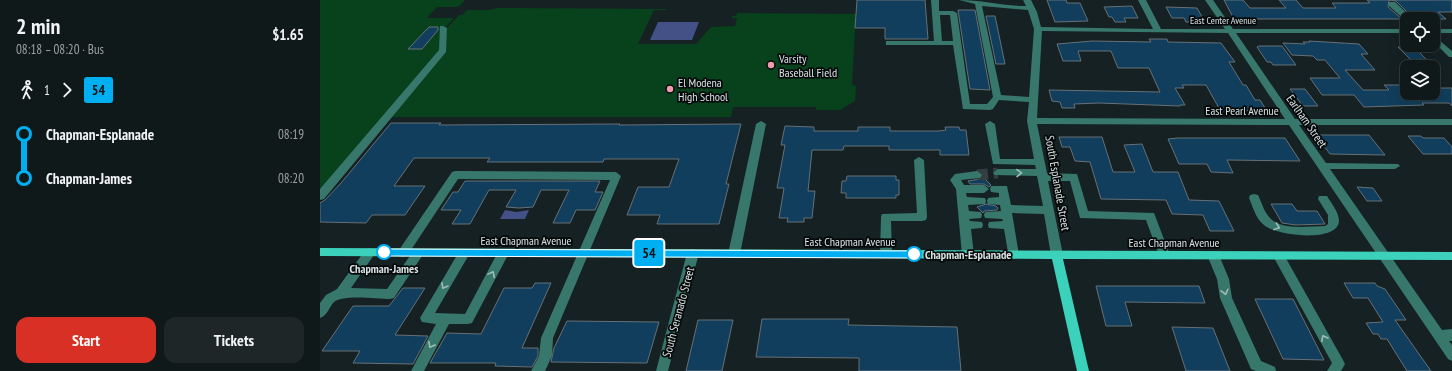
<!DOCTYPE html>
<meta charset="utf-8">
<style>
:root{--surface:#10191a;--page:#1e2627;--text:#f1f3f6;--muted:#9ca0a2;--line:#303839;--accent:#d93025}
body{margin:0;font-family:"PT Sans Narrow",sans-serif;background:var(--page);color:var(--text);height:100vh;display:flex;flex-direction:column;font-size:15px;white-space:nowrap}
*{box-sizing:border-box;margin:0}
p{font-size:13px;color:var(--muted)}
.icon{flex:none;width:22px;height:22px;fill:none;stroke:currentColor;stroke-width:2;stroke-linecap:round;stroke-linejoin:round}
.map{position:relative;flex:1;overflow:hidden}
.panel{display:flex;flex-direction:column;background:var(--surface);width:320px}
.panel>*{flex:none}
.badge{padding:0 8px;border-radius:3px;font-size:14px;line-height:26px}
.tools{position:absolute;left:1080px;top:12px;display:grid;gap:8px}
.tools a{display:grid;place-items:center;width:40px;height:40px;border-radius:8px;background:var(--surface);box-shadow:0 4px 16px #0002,0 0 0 1px var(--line);font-size:20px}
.map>.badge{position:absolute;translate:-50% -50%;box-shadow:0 0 0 2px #fff}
.legs{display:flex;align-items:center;gap:6px;height:44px;padding:0 16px;font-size:13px}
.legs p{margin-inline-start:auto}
.summary{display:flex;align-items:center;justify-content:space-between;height:68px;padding:0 16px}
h1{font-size:22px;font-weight:800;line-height:30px}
.button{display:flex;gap:8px;margin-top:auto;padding:8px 16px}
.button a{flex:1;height:46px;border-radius:12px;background:var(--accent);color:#fff;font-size:16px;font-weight:800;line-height:46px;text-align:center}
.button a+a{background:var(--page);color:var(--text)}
ul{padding:0 16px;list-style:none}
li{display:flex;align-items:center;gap:14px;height:44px;font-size:15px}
li i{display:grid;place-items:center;width:6px;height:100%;margin:0 5px;background:currentColor}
li i::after{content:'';width:10px;height:10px;margin:-5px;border:3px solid;border-radius:50%;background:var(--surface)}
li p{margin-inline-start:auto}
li:first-child i{background:linear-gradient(#0000 50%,currentColor 0)}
li:last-child i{background:linear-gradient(currentColor 50%,#0000 0)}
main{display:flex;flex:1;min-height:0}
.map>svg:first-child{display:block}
.green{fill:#07421c}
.water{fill:#445186}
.building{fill:#103e5c;stroke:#677078}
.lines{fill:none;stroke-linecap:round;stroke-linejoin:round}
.minor-tunnel{stroke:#333e40;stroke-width:11;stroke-dasharray:11 5.5;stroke-linecap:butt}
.minor{fill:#38776c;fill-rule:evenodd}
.major{fill:#3bd1bb;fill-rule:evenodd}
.oneway{stroke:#a1bdb9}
.line-1{fill:#00aff2;stroke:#fff}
.poi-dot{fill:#f29aaf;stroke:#05090a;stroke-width:1.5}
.stop-1-dot{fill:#fff;stroke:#00aff2;stroke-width:2}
.labels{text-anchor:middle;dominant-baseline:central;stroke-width:3.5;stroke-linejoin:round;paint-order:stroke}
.far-street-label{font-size:10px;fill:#dae2e3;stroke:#05090a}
.poi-label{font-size:12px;fill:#dae2e3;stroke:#05090a;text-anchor:start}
.street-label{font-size:12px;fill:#dae2e3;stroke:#05090a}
.stop-label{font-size:12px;font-weight:bold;fill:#dae2e3;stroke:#05090a;text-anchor:start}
</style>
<main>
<section class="panel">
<div class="summary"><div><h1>2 min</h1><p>08:18 – 08:20 · Bus</p></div><b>$1.65</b></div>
<div class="legs"><svg class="icon" aria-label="walk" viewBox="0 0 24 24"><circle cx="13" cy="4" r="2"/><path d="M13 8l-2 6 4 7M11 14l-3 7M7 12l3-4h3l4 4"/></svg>1<svg class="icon" aria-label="forward" viewBox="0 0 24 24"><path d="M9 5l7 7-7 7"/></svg><b class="badge" style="background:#00aff2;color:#111">54</b></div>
<ul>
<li><i style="color:#00aff2"></i><b>Chapman-Esplanade</b><p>08:19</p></li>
<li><i style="color:#00aff2"></i><b>Chapman-James</b><p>08:20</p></li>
</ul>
<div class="button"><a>Start</a><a>Tickets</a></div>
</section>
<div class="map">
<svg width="1132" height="371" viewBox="0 0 1132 371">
<rect width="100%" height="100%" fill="#152123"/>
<path class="green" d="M0 0H145L138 7H117L107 18H134L125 28 126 40 127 28 139 15H142L147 10H170L177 8 347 9 346 10H334L318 44H376L391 27 415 26 417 18H412V16H416L417 13 536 14 532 85 536 86 535 101 520 110H496V107H413L411 117H70L0 200Z"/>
<path class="water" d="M338 22H379L372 40H330Z
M185 210 196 212 209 210 205 219H180Z"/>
<path class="building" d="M537 0H605L608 39H565V28H535Z
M727 0H746L747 3H760L768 21 735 22Z
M904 0H923L930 8H966L959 0H976L983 8H1016L1012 3H1050L1047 0H1132V12H1118L1126 19H1094L1076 1 1069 0 1068 7 1082 19H914Z
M812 6 818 18H804L806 22H795L792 17H789L784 7Z
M846 7 877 8 885 22H866L864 18H852Z
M638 10H655L670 90 650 89Z
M666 16H675L685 64H676Z
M109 27H118V30L102 49H88Z
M829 39H847L848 42 901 43 915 62H909L923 85H926L935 100H940L947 111 900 110 886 85H862L864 88H855L865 105H860V106L779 103 754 104 755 108H742L740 102 732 101 729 90 840 92 829 68H798L791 51H758L761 61H743L737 44 772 41 831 42Z
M989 41 1039 44 1048 54H1041L1055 70H1025L1043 90H1069L1064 85H1080L1087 93H1120L1115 88H1132V106L1129 103H1102L1104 105 1044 107 1034 95H1002L990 78H1020L1005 60H997L993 56 972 55 963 43 985 44 983 42H990Z
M939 46H962L976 65H953L951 62H947L937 47Z
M1078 47H1094L1114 67H1098Z
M970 89H985L998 106H983Z
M71 123H121L119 125 300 124 299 125 421 124 406 184H409L399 224H337L340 215H307L318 187H349L359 159H284L283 162H167L170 158H94L74 186H105L85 215H52L46 223 0 222V203L5 200 21 183Z
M465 126 494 127V131H538V127H570V131H619L626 130 625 127H639L640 130H646L649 155H620V150H569V146H524L523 150H492L488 191H495L492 218H484V222H467L468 218H459L464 188H457L465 145H461Z
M996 135H1049L1065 155 1010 154Z
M1088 136H1101L1103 138H1124L1132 147V154H1103Z
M739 137H782L793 172H815L804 145 822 144 833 172H858L869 200 899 201 914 231H890L883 215 852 214 846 200 781 199 770 162 755 161 750 147H742Z
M858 138H965L980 161 907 160 913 173 891 172 887 164H859L848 139Z
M527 176H576V180H579V195H576V198H526V193H521L522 181H526Z
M663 177 671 185 669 187 664 184H650L648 181 660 179Z
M145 181H280L275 192H283L275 210H256L250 223H233L249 190H221L213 207 199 208 186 207 196 190H169L150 224H132L141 210H121L133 192H138Z
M1037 187 1053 188 1062 201H1047Z
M666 204 676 206 678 208 677 210 664 211 663 213 657 207Z
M951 204H972L977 211H997L1005 224 976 225 962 223Z
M215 283H231L202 348H218V356L212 367 175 366 176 363H110L127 333 161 334 184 288H212Z
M1024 283H1055L1057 286 1065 289 1086 320H1075L1111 371H1087L1067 339H1061L1058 334H1053L1046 323 1063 322 1048 298H1033Z
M776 286H879L885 303 805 302 812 326H786Z
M83 288H105L75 335 108 336 93 364 33 363 40 351H2L33 306H69Z
M935 299H973L1004 360 963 359Z
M442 319H529L528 325 637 327 641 371H539V358L436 357Z
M378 320H413L402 371H366Z
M247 321 339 322 327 363 231 362 234 348Z
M852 327 893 328 910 371H866Z"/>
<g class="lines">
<path class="minor-tunnel" d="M657 175 678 173"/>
<path class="minor" d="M611 0H619V11H633L637 13 650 104H667L673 97 655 4 639 0C662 0 684 6 706 6L703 0H711L717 12 721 27 833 29 818 0H826L841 29H905L885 0H893L913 29H1087V33H916L975 119H1132V125H979L1006 163 1078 164 1080 166 1075 169H1010L1122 330 1132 329V341H1129L1132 345V361L1128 359 969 125 717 124 727 173 757 174 768 211 834 213 850 255 848 258 844 259 840 258 826 220 760 218 750 181H728L743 255 741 258 737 259 733 258 731 255 724 214 692 213 699 255 697 258 693 259 689 258 684 229 669 228 668 225 669 222 683 221 682 219 665 218 664 215 665 212 681 211 680 205 668 204 667 201 668 198 679 197V193L671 192 670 189 671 186H687L691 205 723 206 717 176 675 175 673 173 678 169H716L715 165 673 164 665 124 670 121 675 124 680 159H714L707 121 709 102 679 100 673 109 670 110 643 109 633 45H566V41H614ZM662 6 708 10 714 29 709 97 681 95ZM620 15H630L633 41H622ZM722 31 908 33 965 119 717 118Z
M1069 2H1075L1093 19H1087L1086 21 1069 6Z
M120 26H123L127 28 126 52 4 199 0 200V189L119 50Z
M1113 29H1132V33H1113Z
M1113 35 1132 51V57H1129L1113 41Z
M441 121 446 124 420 254 418 257 414 258 410 257 408 254 436 124Z
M599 157 604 160 607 217 606 220 602 221H571L572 254 570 257 566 258 562 257 560 254 561 217 562 214 597 213 594 160Z
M135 171 296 172 301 176 233 338 232 356 225 371H211L219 356 221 338 290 180 138 179 87 256 83 257 79 256 77 253 79 250 132 172Z
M657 171 662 175 660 178 641 180 644 185H664L669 189 664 193H646L647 197 665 198 666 201 665 204 648 205 649 211 661 212 662 215 661 218 649 219 650 221 662 222 663 225 662 228 651 229 654 255 652 258 648 259 644 258 642 255 636 189 630 180 635 174Z
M934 194 938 195C942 203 944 212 950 218 962 231 989 226 1005 226L1008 224V215L998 199 999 196H1007C1011 203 1019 212 1019 221 1018 243 956 236 944 225 936 219 933 207 929 198L930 195Z
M50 248 54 249 56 252 31 288 67 289 94 250 98 249 102 250 104 253 74 298 70 299C57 299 24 294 14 302 9 307 8 315 0 318V303L6 295 17 289 46 249Z
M144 249 148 250 150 253 115 313 145 314 179 250 183 249 187 250 189 253 152 323 148 324H129L104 371H91L116 324 102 322 100 318 140 250Z
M373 249 377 250 379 253 348 371H336L367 253 369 250Z
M893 251 897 252 899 255 909 279 912 298 941 361 955 367 956 371H936L931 369 900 298 897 279 887 255 889 252Z
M959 252 963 253 1023 360 1025 364 1021 371H1007L1012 363 953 256 955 253Z"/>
<path class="major" d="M0 248 1132 252V260L743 259 769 371H757L732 259 0 256Z"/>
</g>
<defs><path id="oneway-chevron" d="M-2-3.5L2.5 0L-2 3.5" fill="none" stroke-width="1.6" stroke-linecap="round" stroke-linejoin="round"/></defs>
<g class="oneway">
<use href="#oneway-chevron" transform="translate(699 173) rotate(-1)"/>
<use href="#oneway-chevron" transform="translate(957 227) rotate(20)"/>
<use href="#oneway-chevron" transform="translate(172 274) rotate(-62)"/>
<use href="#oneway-chevron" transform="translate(124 286) rotate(120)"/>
<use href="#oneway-chevron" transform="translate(905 292) rotate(77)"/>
<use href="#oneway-chevron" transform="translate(1004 338) rotate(-119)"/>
<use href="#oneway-chevron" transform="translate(111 345) rotate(119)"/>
</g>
<path class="line-1" d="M64 249 594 251 598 254 594 258 64 256 59 252Z"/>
<g class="poi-dot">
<circle cx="451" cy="65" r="4"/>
<circle cx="350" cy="89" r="4"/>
</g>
<g class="stop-1-dot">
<circle cx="64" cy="252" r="7"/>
<circle cx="594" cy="254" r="7"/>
</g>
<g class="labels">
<g class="far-street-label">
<text x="903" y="20">East Center Avenue</text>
</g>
<g class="poi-label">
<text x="459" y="58">Varsity<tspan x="459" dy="14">Baseball Field</tspan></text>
<text x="358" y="82">El Modena<tspan x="358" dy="14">High School</tspan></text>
</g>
<g class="street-label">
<text x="922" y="110">East Pearl Avenue</text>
<text transform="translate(987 121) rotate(55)">Earlham Street</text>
<text transform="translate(738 183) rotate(80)">South Esplanade Street</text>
<text x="206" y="240">East Chapman Avenue</text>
<text x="530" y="241">East Chapman Avenue</text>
<text x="854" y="242">East Chapman Avenue</text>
<text transform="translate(358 312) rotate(-75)">South Seranado Street</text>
</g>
<g class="stop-label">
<text x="605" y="254">Chapman-Esplanade</text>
<text x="64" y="268" text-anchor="middle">Chapman-James</text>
</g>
</g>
</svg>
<div class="tools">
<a><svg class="icon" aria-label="locate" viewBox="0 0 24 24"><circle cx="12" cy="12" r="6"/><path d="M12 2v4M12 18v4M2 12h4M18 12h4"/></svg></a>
<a><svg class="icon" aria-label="layers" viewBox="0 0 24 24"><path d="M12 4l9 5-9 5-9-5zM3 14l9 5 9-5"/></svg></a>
</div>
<b class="badge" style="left:329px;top:253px;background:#00aff2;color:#111">54</b>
</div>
</main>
